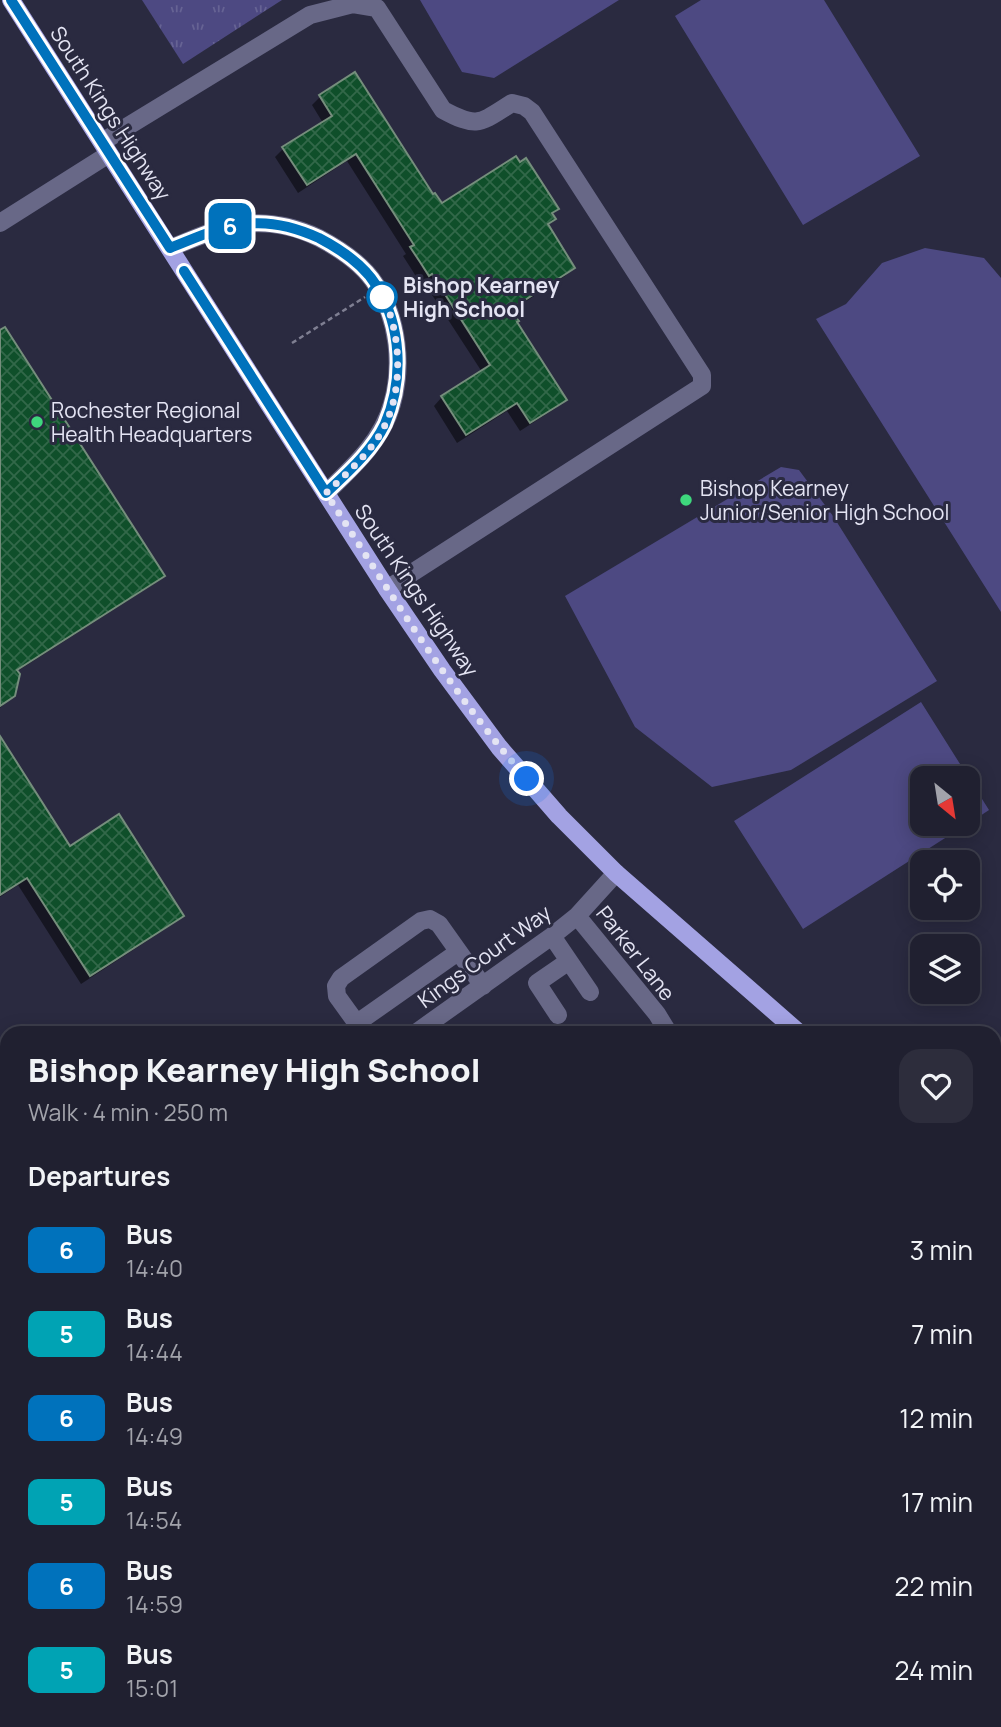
<!DOCTYPE html>
<meta charset="utf-8">
<style>
:root{--surface:#202030;--page:#2d2d3c;--text:#f1f3f6;--muted:#a2a3ab;--line:#3d3e4c}
body{margin:0;font-family:Manrope,sans-serif;background:var(--page);color:var(--text);height:100vh;display:flex;flex-direction:column;font-size:26px;white-space:nowrap}
*{box-sizing:border-box;margin:0}
p{font-size:23px;color:var(--muted)}
.icon{flex:none;width:38px;height:38px;fill:none;stroke:currentColor;stroke-width:2;stroke-linecap:round;stroke-linejoin:round}
.map{position:relative;flex:1;overflow:hidden}
.details{position:absolute;left:0px;top:1026px;width:1001px;height:702px;display:flex;flex-direction:column;background:var(--surface);border-radius:21px 21px 0 0;box-shadow:0 4px 18px #0003,0 0 0 2px var(--line)}
.details>*{flex:none}
.badge{padding:0 14px;border-radius:10px;font-size:24px;line-height:46px}
.needle{width:46px;rotate:150deg}
.controls{position:absolute;left:910px;top:766px;display:grid;gap:14px}
.controls a{display:grid;place-items:center;width:70px;height:70px;border-radius:14px;background:var(--surface);box-shadow:0 4px 18px #0003,0 0 0 2px var(--line);font-size:35px}
.you{position:absolute;width:35px;height:35px;margin:-18px;border:5px solid #fff;border-radius:50%;background:#1a73e8;box-shadow:0 0 0 10px #1a73e833}
.map>.badge{position:absolute;translate:-50% -50%;box-shadow:0 0 0 4px #fff}
h2{padding:0 28px;font-size:26px;line-height:63px}
.round{display:grid;place-items:center;flex:none;width:74px;height:74px;border-radius:21px;background:var(--page)}
.head{display:flex;align-items:center;justify-content:space-between;height:119px;padding:0 28px}
h1{font-size:33px;font-weight:800;line-height:52px}
ul{padding:0;list-style:none}
li{display:flex;align-items:center;gap:21px;height:84px;padding:0 28px}
li div{flex:1}
li b{display:block;font-size:26px}
li em{font-style:normal}
li .badge{min-width:77px;font-weight:700;text-align:center}
.map>svg:first-child{display:block}
.park{fill:url(#park-tufts)}
.pitch{fill:#4d4982}
.shadow{fill:#0007}
.building{fill:url(#building-cross-hatch);stroke:#758e7c;stroke-width:2}
.lines{fill:none;stroke-linecap:round;stroke-linejoin:round}
.path{stroke:#7f7f92;stroke-width:2.5;stroke-dasharray:5 3.5;stroke-linecap:butt}
.minor{stroke:#686887;stroke-width:18}
.major{stroke:#a3a2e3;stroke-width:18}
.line-casing{stroke:#fff;stroke-width:16}
.line{stroke:#0072bc;stroke-width:10}
.walk{stroke:#e4e4f3;stroke-width:7;stroke-dasharray:0 12.6}
.stop-dot{fill:#fff;stroke:#0072bc;stroke-width:3.5}
.poi-dot{fill:#3ed77d;stroke:#2a2a40;stroke-width:2.5}
.labels{text-anchor:middle;dominant-baseline:central;stroke-width:6;stroke-linejoin:round;paint-order:stroke}
.street-label{font-size:21px;fill:#e4e4f3;stroke:#2a2a40}
.stop-label{font-size:21px;font-weight:bold;fill:#e4e4f3;stroke:#2a2a40;text-anchor:start}
.poi-label{font-size:21px;fill:#e4e4f3;stroke:#2a2a40;text-anchor:start}
</style>
<div class="map">
<svg width="1001" height="1727" viewBox="0 0 1001 1727">
<defs>
<pattern id="park-tufts" width="24" height="20" patternUnits="userSpaceOnUse" patternTransform="scale(1.75)"><rect width="24" height="20" fill="#4d4982"/><path d="M3 7l-1-3M5 7V3M7 7l1-3M15 17l-1-3M17 17v-4M19 17l1-3" fill="none" stroke="#666394"/></pattern>
<pattern id="building-cross-hatch" width="8" height="8" patternUnits="userSpaceOnUse" patternTransform="scale(1.75)"><rect width="8" height="8" fill="#0f4f2a"/><path d="M0 0l8 8M0 8l8-8" fill="none" stroke="#326849"/></pattern>
</defs>
<rect width="100%" height="100%" fill="#2a2a40"/>
<path class="park" d="M142 0H282L183 64Z"/>
<path class="pitch" d="M420 0H619L494 78 462 72Z
M701 0H824L920 156 803 225 675 16Z
M925 248 984 258 1001 278V612L816 319 846 304 882 263Z
M781 467 799 470 833 516 937 681 791 770 712 787 635 727 565 596Z
M921 702 989 810 968 824V779H922V824H967L803 929 734 821Z"/>
<path class="shadow" d="M320 97 442 206 556 209 551 214 554 218 546 226 573 267 565 276 511 311 515 322 564 399 556 408 520 431 507 411 457 443 434 406 442 397 482 372 423 281 420 283 412 270 403 256 406 254 347 161 298 193 275 157 283 149 323 123 312 105Z
M0 332 163 576 154 584 16 672 13 696 0 708Z
M0 740 70 848 182 916 173 924 81 984 18 885 0 897Z"/>
<path class="building" d="M355 72 433 194 435 193 442 203 516 156 520 162 526 158 559 209 552 213 556 219 548 224 575 268 511 309 519 321 517 322 567 400 530 423 517 403 466 435 441 396 490 365 432 274 429 276 420 262 410 247 414 245 356 154 307 185 282 147 332 116 319 95Z
M5 327 165 576 17 670 20 674 15 696 0 706V330Z
M0 736 70 846 119 814 184 916 90 976 27 878 0 895Z"/>
<g class="lines">
<path class="path" d="M292 343 365 297"/>
<path class="minor" d="M102 142 310 15 353 4 377 8 443 110C478 129 480 123 512 103L524 106 532 112 702 375V386L387 589
M0 223 109 154
M170 248C194 239 219 226 246 224 270 221 297 227 319 238 340 249 363 264 376 285 398 319 403 365 392 404 382 441 353 467 326 493
M577 916 657 1014 668 1032
M552 936 590 992
M558 1015 537 983 569 961
M357 1023 458 952
M363 1032 337 996 336 986 341 978 421 921 430 919 439 924 483 986
M417 1032 552 936 577 916 616 873
M0 1658 7 1669
M40 1720 45 1727
M969 1720 973 1727
M439 1727 450 1720
M880 1727 890 1720"/>
<path class="major" d="M11 0 387 589 442 670 499 747 559 816 616 873 798 1032
M994 1205 1001 1211"/>
</g>
<g class="lines">
<defs>
<path id="line" d="M11 0 170 248C194 239 219 226 246 224 270 221 297 228 319 238 340 249 363 264 376 285 402 326 404 380 385 424 372 451 348 472 326 493L184 271"/>
</defs>
<use href="#line" class="line-casing"/>
<use href="#line" class="line"/>
<path class="walk" d="M382 297 378 289C381 295 385 301 388 308 403 350 402 405 375 442 361 461 343 477 326 493 389 591 450 691 527 779"/>
</g>
<circle class="stop-dot" cx="382" cy="297" r="14"/>
<g class="poi-dot">
<circle cx="37" cy="422" r="7"/>
<circle cx="686" cy="500" r="7"/>
</g>
<g class="labels">
<g class="street-label">
<text transform="translate(111 113) rotate(57)">South Kings Highway</text>
<text transform="translate(417 590) rotate(56)">South Kings Highway</text>
<text transform="translate(636 953) rotate(52)">Parker Lane</text>
<text transform="translate(484 956) rotate(-36)">Kings Court Way</text>
</g>
<g class="stop-label">
<text x="403" y="285">Bishop Kearney<tspan x="403" dy="24">High School</tspan></text>
</g>
<g class="poi-label">
<text x="51" y="410">Rochester Regional<tspan x="51" dy="24">Health Headquarters</tspan></text>
<text x="700" y="488">Bishop Kearney<tspan x="700" dy="24">Junior/Senior High School</tspan></text>
</g>
</g>
</svg>
<div class="controls">
<a><svg class="needle" viewBox="-14 -14 28 28"><path d="M0-13l5 13h-10z" fill="#e53935"/><path d="M0 13l5-13h-10z" fill="#a2a3ab"/></svg></a>
<a><svg class="icon" aria-label="locate" viewBox="0 0 24 24"><circle cx="12" cy="12" r="6"/><path d="M12 2v4M12 18v4M2 12h4M18 12h4"/></svg></a>
<a><svg class="icon" aria-label="layers" viewBox="0 0 24 24"><path d="M12 4l9 5-9 5-9-5zM3 14l9 5 9-5"/></svg></a>
</div>
<div class="you" style="left:527px;top:779px"></div>
<b class="badge" style="left:230px;top:226px;background:#0072bc;color:#fff">6</b>
<section class="details">
<div class="head"><div><h1>Bishop Kearney High School</h1><p>Walk · 4 min · 250 m</p></div><a class="round"><svg class="icon" aria-label="heart" viewBox="0 0 24 24"><path d="M12 20l-8-8c-3-5 5-10 8-4 3-6 11-1 8 4z"/></svg></a></div>
<h2>Departures</h2>
<ul>
<li><span class="badge" style="background:#0072bc;color:#fff">6</span><div><b>Bus</b><p>14:40</p></div><em>3 min</em></li>
<li><span class="badge" style="background:#00a3b4;color:#fff">5</span><div><b>Bus</b><p>14:44</p></div><em>7 min</em></li>
<li><span class="badge" style="background:#0072bc;color:#fff">6</span><div><b>Bus</b><p>14:49</p></div><em>12 min</em></li>
<li><span class="badge" style="background:#00a3b4;color:#fff">5</span><div><b>Bus</b><p>14:54</p></div><em>17 min</em></li>
<li><span class="badge" style="background:#0072bc;color:#fff">6</span><div><b>Bus</b><p>14:59</p></div><em>22 min</em></li>
<li><span class="badge" style="background:#00a3b4;color:#fff">5</span><div><b>Bus</b><p>15:01</p></div><em>24 min</em></li>
</ul>
</section>
</div>
